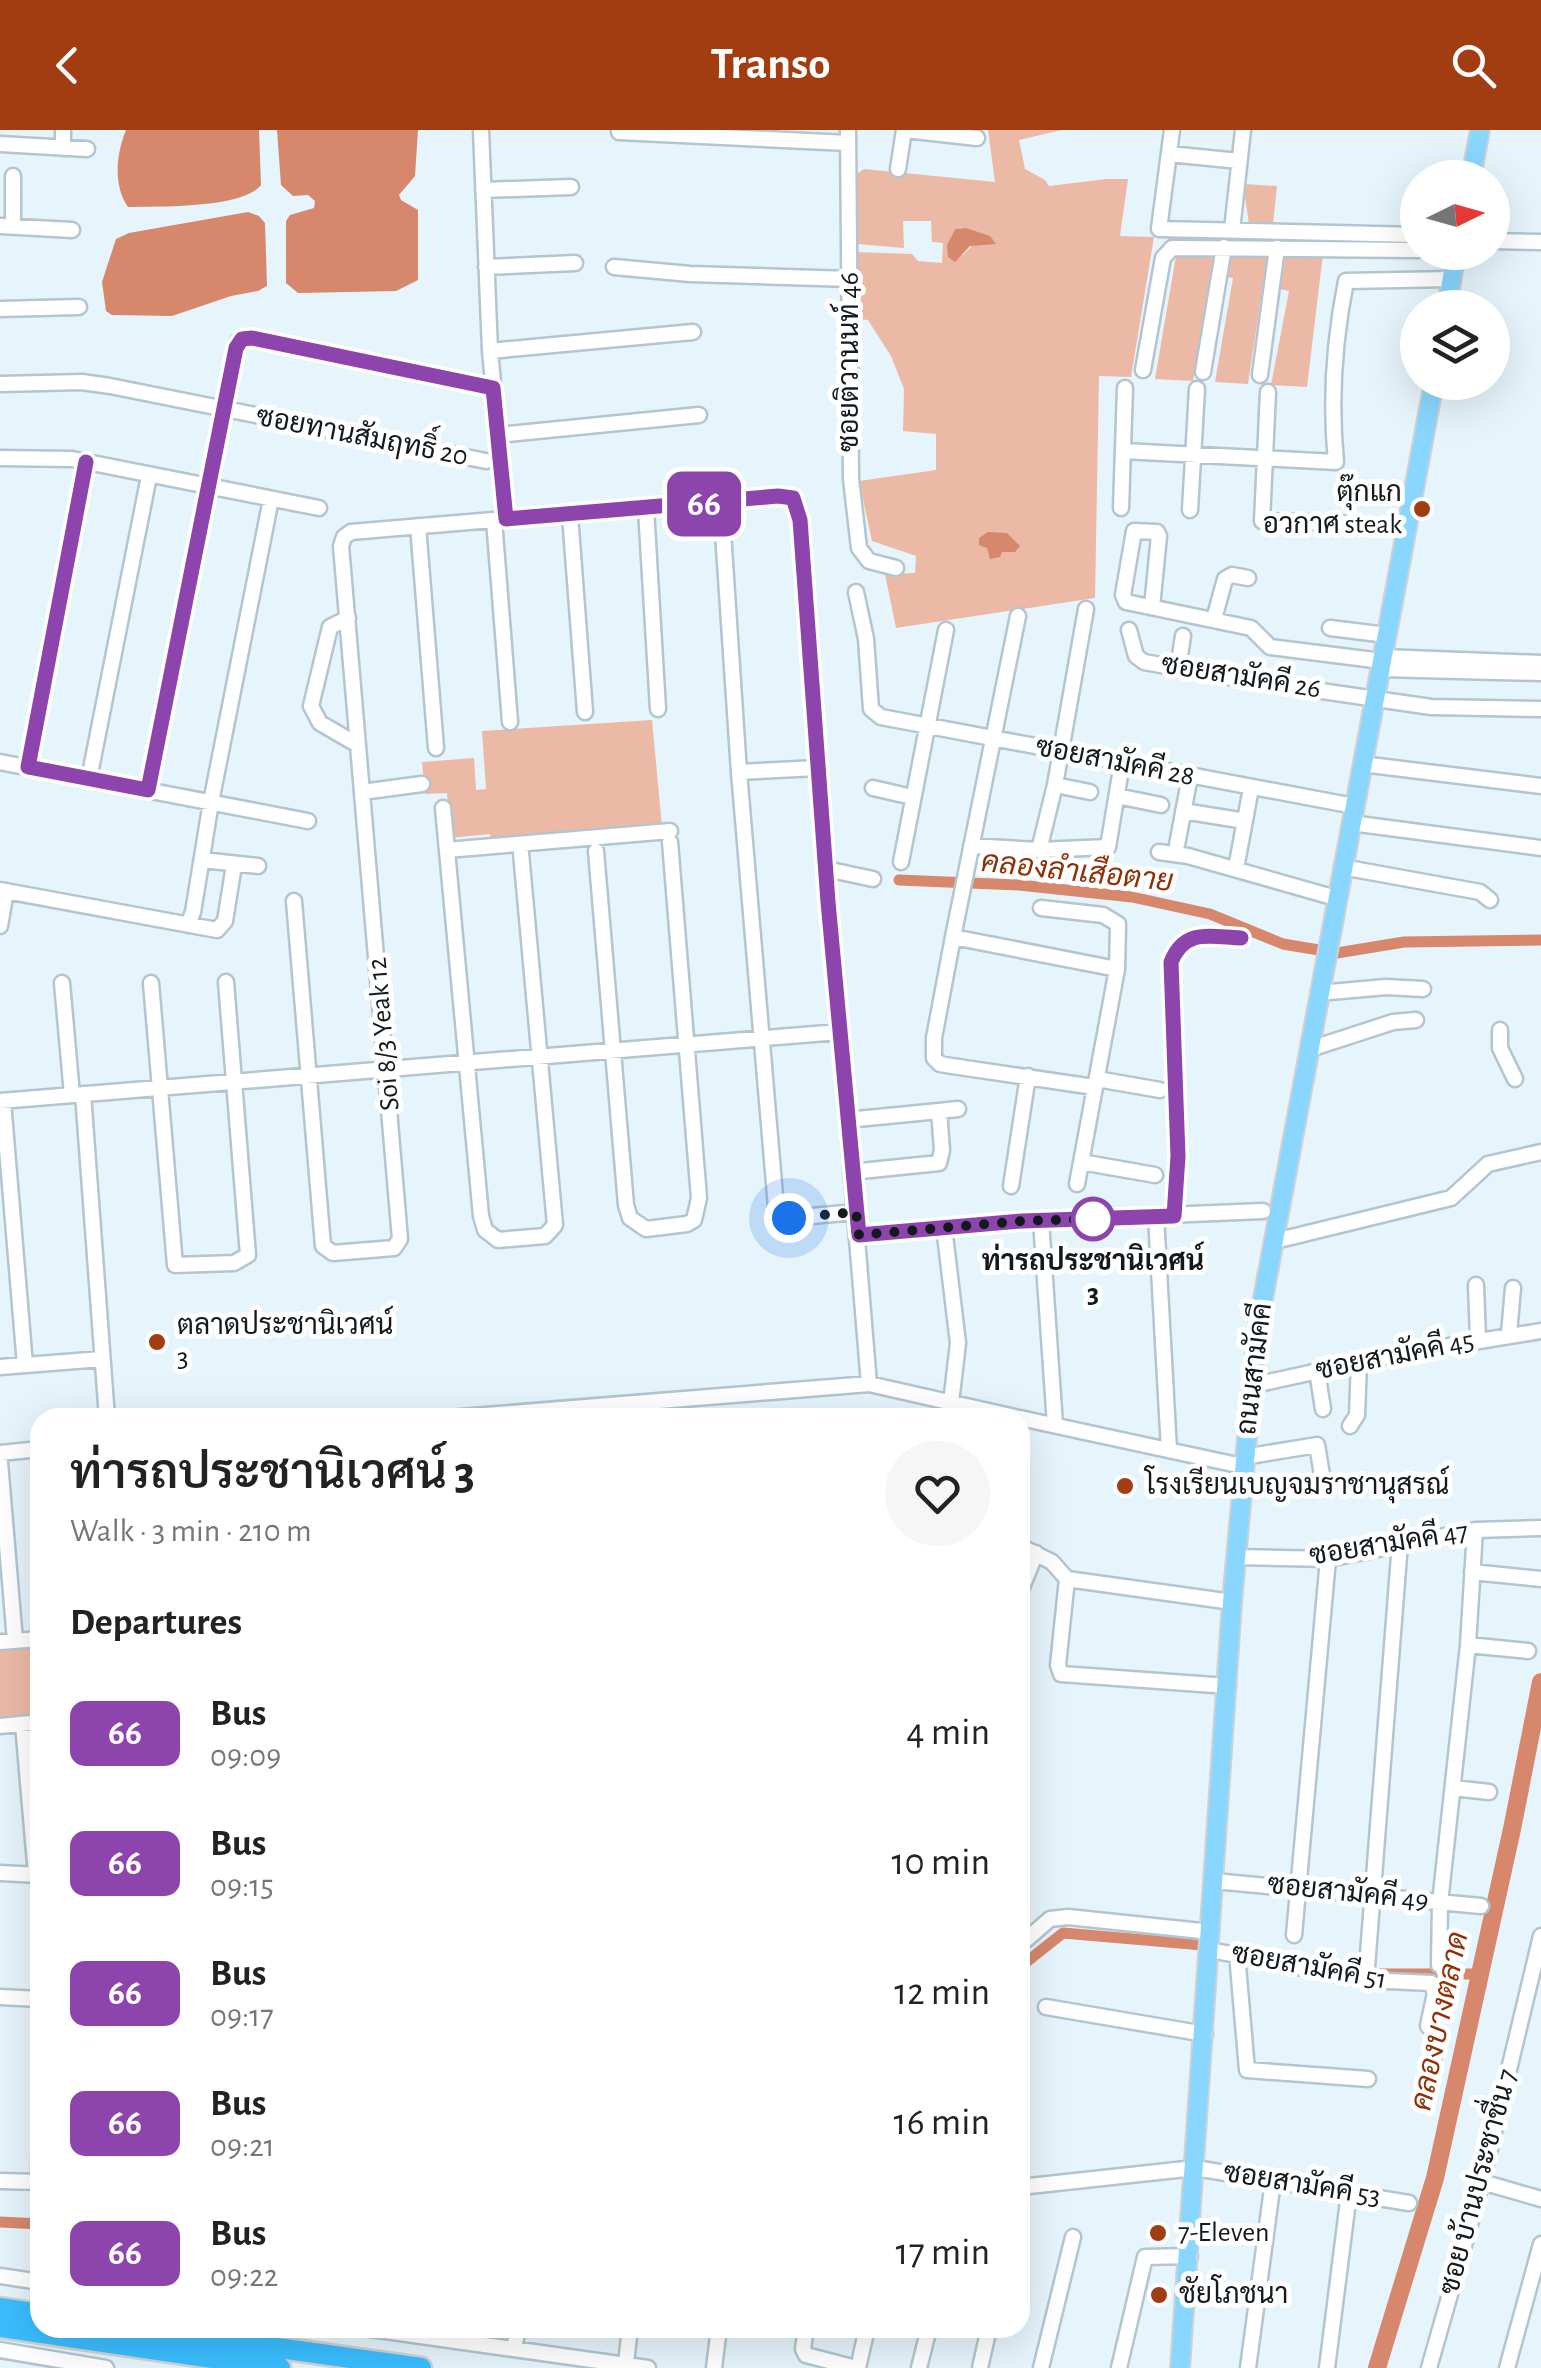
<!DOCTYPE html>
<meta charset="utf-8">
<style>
:root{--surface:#fff;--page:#f6f6f6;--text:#222;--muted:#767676;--accent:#a23d12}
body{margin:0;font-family:"Alegreya Sans",Sarabun,sans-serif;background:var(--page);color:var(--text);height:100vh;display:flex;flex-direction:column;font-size:38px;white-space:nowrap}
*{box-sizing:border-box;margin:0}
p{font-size:32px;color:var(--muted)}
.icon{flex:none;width:55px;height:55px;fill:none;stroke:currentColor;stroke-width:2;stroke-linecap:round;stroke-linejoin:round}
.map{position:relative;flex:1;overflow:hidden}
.sheet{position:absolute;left:30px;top:1278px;width:1000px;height:930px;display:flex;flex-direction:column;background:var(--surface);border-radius:30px;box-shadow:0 10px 40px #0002}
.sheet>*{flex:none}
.badge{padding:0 20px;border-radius:15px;font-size:35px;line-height:65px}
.needle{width:65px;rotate:85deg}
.controls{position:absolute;left:1400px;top:30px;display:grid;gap:20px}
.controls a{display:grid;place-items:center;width:110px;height:110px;border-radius:50%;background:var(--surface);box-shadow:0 10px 40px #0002;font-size:50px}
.you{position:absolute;width:50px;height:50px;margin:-25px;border:8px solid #fff;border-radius:50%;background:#1a73e8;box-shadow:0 0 0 15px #1a73e833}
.map>.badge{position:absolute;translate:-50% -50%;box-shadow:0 0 0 5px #fff}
h2{padding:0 40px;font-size:38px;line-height:90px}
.round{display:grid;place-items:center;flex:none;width:105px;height:105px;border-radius:52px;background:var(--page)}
.head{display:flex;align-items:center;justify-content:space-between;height:170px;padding:0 40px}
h1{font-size:48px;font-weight:600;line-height:75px}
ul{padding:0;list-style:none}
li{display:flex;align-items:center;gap:30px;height:130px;padding:0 40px}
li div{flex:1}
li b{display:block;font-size:38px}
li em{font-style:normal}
li .badge{min-width:110px;font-weight:700;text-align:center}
header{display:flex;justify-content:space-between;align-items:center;height:130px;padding:0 40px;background:var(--accent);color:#fff;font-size:45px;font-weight:600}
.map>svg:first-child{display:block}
.green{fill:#edb9a7;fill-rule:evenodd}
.water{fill:#d6876c}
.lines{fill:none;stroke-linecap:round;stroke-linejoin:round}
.canal{stroke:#d6876c;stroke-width:11}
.river{stroke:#d6876c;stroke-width:18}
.minor-casing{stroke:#b4c5cf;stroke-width:19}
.major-casing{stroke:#d0d1d2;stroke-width:22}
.highway-casing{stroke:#d0d1d2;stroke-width:25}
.minor{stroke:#fff;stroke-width:14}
.major{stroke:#89d7fe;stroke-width:18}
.highway{stroke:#3abdfe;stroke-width:20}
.line-casing{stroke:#fff;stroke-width:22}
.line{stroke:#8e44ad;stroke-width:15}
.walk{stroke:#13191c;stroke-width:10;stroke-dasharray:0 18}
.poi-dot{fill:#a23d12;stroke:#fff;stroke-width:4}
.stop-dot{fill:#fff;stroke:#8e44ad;stroke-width:5}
.labels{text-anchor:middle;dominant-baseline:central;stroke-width:10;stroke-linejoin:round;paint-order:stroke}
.street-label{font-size:28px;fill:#13191c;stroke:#fff}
.poi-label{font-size:28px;fill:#13191c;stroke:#fff;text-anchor:start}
.stop-label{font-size:28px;font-weight:bold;fill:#13191c;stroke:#fff}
.water-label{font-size:30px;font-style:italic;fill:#8e3106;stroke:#fff}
</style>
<header><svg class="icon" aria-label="back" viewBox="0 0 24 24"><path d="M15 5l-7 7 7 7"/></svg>Transo<svg class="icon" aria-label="search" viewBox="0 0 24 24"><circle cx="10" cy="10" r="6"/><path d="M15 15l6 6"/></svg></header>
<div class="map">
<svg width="1541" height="2238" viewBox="0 0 1541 2238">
<rect width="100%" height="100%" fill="#e6f4fc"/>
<path class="green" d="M988 0H1062L1019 10 1025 39 1045 50 1049 56 1106 49H1128L1120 106 1154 107 1131 247 1099 246 1095 468 896 498 885 444 915 443 916 426 872 411 859 351 936 340V304L903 301 904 259 891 226 868 190 859 189 855 122 912 124 918 131 942 133 943 113 932 112 931 91H903L904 118 857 114 855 45 864 39 995 52ZM966 98 981 106 963 125 947 115 955 99Z
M1243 54 1277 56 1273 94H1249Z
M1177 120 1213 126 1193 251 1155 249Z
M1231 124 1267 128 1248 254 1215 252 1233 148 1227 147Z
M1323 124 1307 257 1271 255 1289 161 1280 159 1286 125Z
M652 590 662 696 491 710 490 704 450 708 447 663 425 664 422 632 474 628 476 660 486 659 482 601Z
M40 1512V1593L0 1596V1515Z"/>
<path class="water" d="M126 0H259L261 55C242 79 158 76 128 77 113 55 116 25 126 0Z
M277 0H418L415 46 399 65 401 70 418 80V150L396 161 298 163 286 153V91L290 85 314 78 315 71 308 65 293 66 281 55Z
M248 82 259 86 265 93 267 156 258 161 231 166 172 186 112 185 106 181 102 152 116 109 129 103Z
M966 98 990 106 996 114 970 116 955 132 948 127 947 115 955 99Z
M988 402 1007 403 1020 416 1015 422H1002L1000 427 990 429 987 418 979 415V408Z"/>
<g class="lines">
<path class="canal" d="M899 750 1019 755 1132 767 1210 784 1283 814 1337 823 1404 812 1541 810
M1330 1836 1373 1844H1480
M1020 1837 1063 1803 1203 1815
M0 2092 40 2094"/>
<path class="river" d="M1377 2238 1435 2048 1512 1699 1541 1552"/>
<defs>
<path id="minor" d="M63 0V18
M481 0 490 221 506 389
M848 0 851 349 859 418 869 431 896 438
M905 0 977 8
M1172 0 1159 99 1418 105
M619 2 848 13
M0 14 87 19
M1169 24 1239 31
M898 39 904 0
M13 46V96
M483 60 571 57
M0 96 72 100
M1232 100 1243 0
M1492 111 1541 112
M486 137 575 133
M614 137 690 144 851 149
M0 179 79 177
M490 221 693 202
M1143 240 1163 128 1172 118 1418 120
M1203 242 1224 117
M1260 245 1277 118
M0 254 82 252 110 256 486 331
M1268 262 1262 391 1343 393
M498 305 699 285
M1123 321 1336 332C1330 272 1334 211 1346 151L1451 149
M0 328 72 329 319 378
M721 373 739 642 776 1077 780 1086 789 1088 856 1082
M1121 378 1125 258
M646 379 658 579
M1190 380 1197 259
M570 385 585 582
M494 390 510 592
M418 396 436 618
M856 462 866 509 871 579 881 587 1354 676
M1152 477 1159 406 1157 402 1134 401 1123 465 1126 472 1251 498 1270 517 1382 531
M1018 486 953 807 934 908V928L940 934 952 936 1094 957
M348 488 330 497 311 576 320 593 358 615
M1214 489 1225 449 1232 445 1248 448
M1330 498 1387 505
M1129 500 1136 526 1144 532 1239 549 1431 577 1541 579
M1383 527 1541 533
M1178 539 1183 506
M1381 539 1541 543
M0 632 308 691
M1362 634 1541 656
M28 637 86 332
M739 642 818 638
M89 649 149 346
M1055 655 1090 662
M873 658 912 667
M148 660 238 211 252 208 493 258
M362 662 422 654
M1117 666 1161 675
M443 678 481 1086 485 1100 498 1110 545 1106 555 1095 521 723
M1183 681 1245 691
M1351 693 1541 718
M1177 715 1190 646
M971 716 1039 720 1108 717 1122 633
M447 720 670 701
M1039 720 1055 655 1086 479
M596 721 626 1075 630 1088 646 1099 687 1094 694 1090 699 1068 670 712
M1159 722 1188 726 1336 768
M202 730 258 736
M901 732 946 500
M1237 733 1251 658
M1342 737 1480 762 1490 770
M826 739 873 749
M0 760 217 800 225 791 234 735
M294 771 323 1116 333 1123 394 1118 400 1109 341 416 344 407 351 402 777 366 793 368 800 391 818 638 869 1254
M1041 778 1103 785 1118 794 1117 839 1077 1054
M188 795 193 782 211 672 271 369
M0 796 6 761
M953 807 1117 839
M62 853 72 965
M151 853 175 1135 234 1133 248 1125 226 852
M1319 863 1386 857 1423 859
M1500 900V918L1515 949
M1310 919 1393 892 1416 890
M1097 949 1160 960
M83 964 107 1288
M0 971 839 902
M3 971 25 1235
M939 981 958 979
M847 990 939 981 942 1020 939 1033 851 1042
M1081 1032 1155 1045
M1011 1056 1028 946
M1174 1085 1177 1026 1171 832C1184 798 1210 807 1241 808
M1156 1086 1169 1320
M1041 1091 1055 1295
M944 1097 958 1213 951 1273
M859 1105 1022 1091 1263 1081
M1275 1111 1451 1068 1488 1034 1541 1022
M1476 1155 1478 1209
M1509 1204 1513 1158
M0 1237 102 1229
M1317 1241 1323 1279
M1250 1256 1382 1227 1541 1201
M448 1288 869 1254 1019 1288
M1020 1288 1242 1336
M1350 1296 1357 1285 1359 1232
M0 1323 40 1319
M1244 1327 1317 1315 1322 1345
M0 1332 15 1511
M1020 1416 1052 1432 1067 1449
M1236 1427 1328 1429 1475 1400 1541 1398
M1472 1442 1541 1449
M1067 1449 1058 1535 1061 1544 1228 1556
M1067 1449 1232 1472
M1020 1462 1036 1423
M0 1512 40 1509
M1468 1515 1528 1521
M23 1594 36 1745
M0 1596 40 1592
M1453 1658 1489 1662
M0 1743 40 1745
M1214 1751 1481 1776
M1294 1805 1328 1429
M1020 1815 1050 1789 1068 1787 1211 1802
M1210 1820 1366 1850 1431 1853 1435 1863 1428 1896 1437 1906 1431 1942
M1237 1824 1247 1940 1368 1949
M1439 1835 1440 1773 1468 1515 1475 1400
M1366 1850 1400 1413
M0 1867 40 1869
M1046 1877 1205 1904
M0 2051 40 2052
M39 2052 40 1993
M1482 2052 1541 2069
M1020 2057 1195 2038 1409 2073
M0 2146 40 2152
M364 2198 648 2238
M806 2198 803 2219 806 2225 856 2238
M514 2219 518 2198
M0 2220 106 2238
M626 2233 630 2198
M714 2238 719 2198
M858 2238 867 2198
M919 2238 929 2198
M980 2238 989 2198
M1041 2238 1073 2107
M1119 2238 1145 2127 1190 2126
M1248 2238 1273 2051
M1327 2238 1349 2063
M1429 2238 1482 2052 1541 1806
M1507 2238 1541 2114"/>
<path id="major" d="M1471 48 1480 0
M1447 178 1456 122
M1180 2238 1232 1472 1257 1201 1434 252"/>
<path id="highway" d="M0 2178 40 2184
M0 2197 280 2238
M137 2198 421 2238"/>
</defs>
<use href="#minor" class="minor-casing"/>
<use href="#major" class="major-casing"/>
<use href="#highway" class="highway-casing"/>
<use href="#minor" class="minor"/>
<use href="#major" class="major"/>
<use href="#highway" class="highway"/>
</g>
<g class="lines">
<defs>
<path id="line" d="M86 332 28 637 148 660 236 218 242 209 252 208 493 258 506 389 778 366 793 368 800 390 828 772 859 1105 1022 1091 1174 1086 1178 1026 1171 832C1185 798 1210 807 1241 808"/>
</defs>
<use href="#line" class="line-casing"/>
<use href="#line" class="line"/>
<path class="walk" d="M789 1088 856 1082 859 1105 1022 1091 1093 1089"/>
</g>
<g class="poi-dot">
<circle cx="1422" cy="379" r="10"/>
<circle cx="157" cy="1212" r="10"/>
<circle cx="1125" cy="1356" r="10"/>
<circle cx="1158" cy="2103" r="10"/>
<circle cx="1159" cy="2165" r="10"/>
</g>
<circle class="stop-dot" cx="1093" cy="1089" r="20"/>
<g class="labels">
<g class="street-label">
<text transform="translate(850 232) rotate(-90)">ซอยติวานนท์ 46</text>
<text transform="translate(362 307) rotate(11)">ซอยทานสัมฤทธิ์ 20</text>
<text transform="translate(1241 547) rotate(9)">ซอยสามัคคี 26</text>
<text transform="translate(1115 632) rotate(11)">ซอยสามัคคี 28</text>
<text transform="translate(384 904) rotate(-95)">Soi 8/3 Yeak 12</text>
<text transform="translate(1395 1226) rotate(-11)">ซอยสามัคคี 45</text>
<text transform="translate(1255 1239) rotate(-83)">ถนนสามัคคี</text>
<text transform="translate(1389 1414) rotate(-9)">ซอยสามัคคี 47</text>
<text transform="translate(1348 1763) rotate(6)">ซอยสามัคคี 49</text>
<text transform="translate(1309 1837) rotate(10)">ซอยสามัคคี 51</text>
<text transform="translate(1479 2052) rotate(-75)">ซอย บ้านประชาชื่น 7</text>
<text transform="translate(1302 2055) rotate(9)">ซอยสามัคคี 53</text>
</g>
<g class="poi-label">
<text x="1402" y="363" text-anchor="end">ตุ๊กแก<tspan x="1402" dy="32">อวกาศ steak</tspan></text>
<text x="177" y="1196">ตลาดประชานิเวศน์<tspan x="177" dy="32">3</tspan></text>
<text x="1145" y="1356">โรงเรียนเบญจมราชานุสรณ์</text>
<text x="1178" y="2103">7-Eleven</text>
<text x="1179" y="2165">ชัยโภชนา</text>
</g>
<g class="stop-label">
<text x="1093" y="1132">ท่ารถประชานิเวศน์<tspan x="1093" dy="32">3</tspan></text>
</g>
<g class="water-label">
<text transform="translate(1077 742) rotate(6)">คลองลำเสือตาย</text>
<text transform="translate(1440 1891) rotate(-78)">คลองบางตลาด</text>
</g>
</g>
</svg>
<div class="controls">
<a><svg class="needle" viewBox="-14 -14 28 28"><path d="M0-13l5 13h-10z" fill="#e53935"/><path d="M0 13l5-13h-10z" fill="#767676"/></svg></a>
<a><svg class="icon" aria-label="layers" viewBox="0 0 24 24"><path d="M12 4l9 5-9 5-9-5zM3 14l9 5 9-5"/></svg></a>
</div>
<div class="you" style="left:789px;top:1088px"></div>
<b class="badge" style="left:704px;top:374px;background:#8e44ad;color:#fff">66</b>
<section class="sheet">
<div class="head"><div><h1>ท่ารถประชานิเวศน์ 3</h1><p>Walk · 3 min · 210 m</p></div><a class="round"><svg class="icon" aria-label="heart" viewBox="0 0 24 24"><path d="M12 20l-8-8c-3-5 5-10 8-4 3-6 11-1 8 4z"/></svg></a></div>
<h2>Departures</h2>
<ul>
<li><span class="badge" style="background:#8e44ad;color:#fff">66</span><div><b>Bus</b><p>09:09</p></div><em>4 min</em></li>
<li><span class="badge" style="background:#8e44ad;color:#fff">66</span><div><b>Bus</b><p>09:15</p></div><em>10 min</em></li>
<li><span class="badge" style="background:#8e44ad;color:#fff">66</span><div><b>Bus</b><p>09:17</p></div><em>12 min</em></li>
<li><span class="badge" style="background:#8e44ad;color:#fff">66</span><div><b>Bus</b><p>09:21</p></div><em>16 min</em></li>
<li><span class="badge" style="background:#8e44ad;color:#fff">66</span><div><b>Bus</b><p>09:22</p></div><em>17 min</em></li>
</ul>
</section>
</div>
